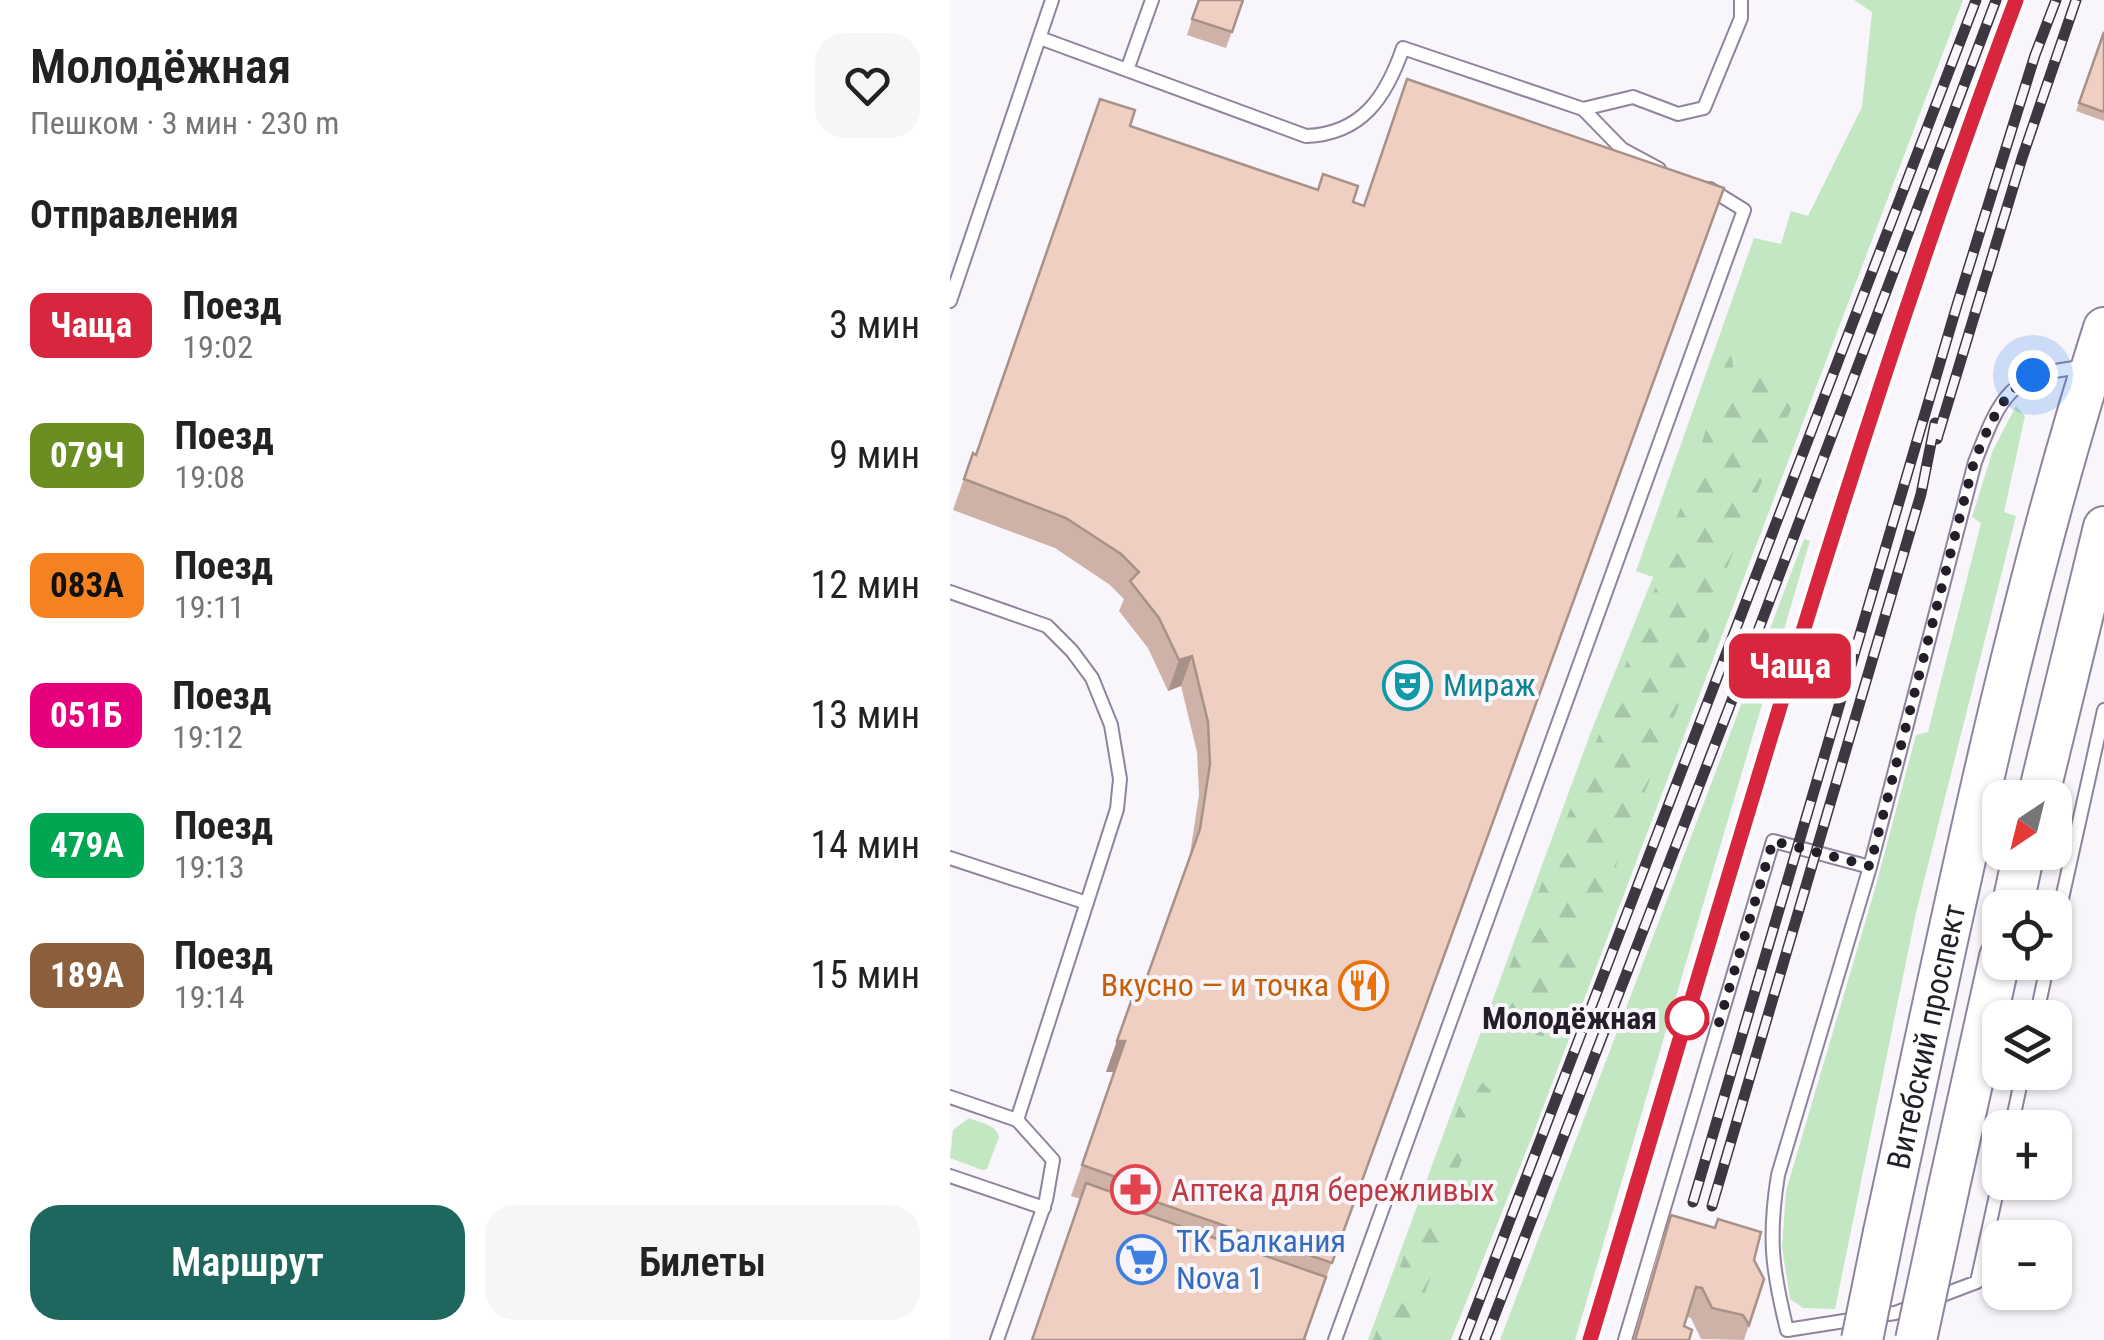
<!DOCTYPE html>
<html lang="ru">
<meta charset="utf-8">
<style>
:root{--surface:#fff;--page:#f6f6f6;--text:#222;--muted:#767676;--accent:#1e675e}
body{margin:0;font-family:"Roboto Condensed",sans-serif;background:var(--page);color:var(--text);height:100vh;display:flex;flex-direction:column;font-size:38px;white-space:nowrap}
*{box-sizing:border-box;margin:0}
p{font-size:32px;color:var(--muted)}
.icon{flex:none;width:55px;height:55px;fill:none;stroke:currentColor;stroke-width:2;stroke-linecap:round;stroke-linejoin:round}
.map{position:relative;flex:1;overflow:hidden}
.drawer{display:flex;flex-direction:column;background:var(--surface);width:950px}
.drawer>*{flex:none}
.badge{padding:0 20px;border-radius:15px;font-size:35px;line-height:65px}
.needle{width:65px;rotate:215deg}
.controls{position:absolute;left:1032px;top:780px;display:grid;gap:20px}
.controls a{display:grid;place-items:center;width:90px;height:90px;border-radius:20px;background:var(--surface);box-shadow:0 2px 8px #0004;font-size:50px}
.you{position:absolute;width:50px;height:50px;margin:-25px;border:8px solid #fff;border-radius:50%;background:#1a73e8;box-shadow:0 0 0 15px #1a73e833}
.map>.badge{position:absolute;translate:-50% -50%;box-shadow:0 0 0 5px #fff}
h2{padding:0 30px;font-size:38px;line-height:90px}
.round{display:grid;place-items:center;flex:none;width:105px;height:105px;border-radius:30px;background:var(--page)}
.overview{display:flex;align-items:center;justify-content:space-between;height:170px;padding:0 30px}
h1{font-size:48px;font-weight:600;line-height:75px}
.button{display:flex;gap:20px;margin-top:auto;padding:20px 30px}
.button a{flex:1;height:115px;border-radius:30px;background:var(--accent);color:#fff;font-size:40px;font-weight:600;line-height:115px;text-align:center}
.button a+a{background:var(--page);color:var(--text)}
ul{padding:0;list-style:none}
li{display:flex;align-items:center;gap:30px;height:130px;padding:0 30px}
li div{flex:1}
li b{display:block;font-size:38px}
li em{font-style:normal}
li .badge{min-width:110px;font-weight:700;text-align:center}
main{display:flex;flex:1;min-height:0}
.map>svg:first-child{display:block}
.grass{fill:#c3e6c3}
.forest{fill:url(#forest-firs)}
.lines{fill:none;stroke-linecap:round;stroke-linejoin:round}
.service-casing{stroke:#90839c;stroke-width:16}
.primary-casing{stroke:#90839c;stroke-width:44}
.service{stroke:#fff;stroke-width:12}
.primary{stroke:#fff;stroke-width:40}
.rail-casing{stroke:#3c3740;stroke-width:11}
.rail{stroke:#f9f6fb;stroke-width:8;stroke-dasharray:22;stroke-linecap:butt}
.primary-bridge-casing{stroke:#90839c;stroke-width:44;stroke-linecap:butt}
.primary-bridge{stroke:#fff;stroke-width:40}
.wall{fill:#ceb2a7}
.shaded-wall{fill:#a79188}
.building{fill:#efcfc2;stroke:#a79188;stroke-width:2.5}
.line-casing{stroke:#fff;stroke-width:22}
.line{stroke:#d7263d;stroke-width:15}
.walk{stroke:#231e28;stroke-width:10;stroke-dasharray:0 18}
.stop-dot{fill:#fff;stroke:#d7263d;stroke-width:5}
.labels{text-anchor:middle;dominant-baseline:central;stroke-width:8;stroke-linejoin:round;paint-order:stroke}
.culture-label{font-size:32px;fill:#0d838f;stroke:#f9f6fb;text-anchor:start}
.food-label{font-size:32px;fill:#c56008;stroke:#f9f6fb;text-anchor:end}
.stop-label{font-size:32px;font-weight:bold;fill:#231e28;stroke:#f9f6fb;text-anchor:end}
.street-label{font-size:32px;fill:#231e28;stroke:#f9f6fb}
.health-label{font-size:32px;fill:#be3a42;stroke:#f9f6fb;text-anchor:start}
.shop-label{font-size:32px;fill:#366cbe;stroke:#f9f6fb;text-anchor:start}
</style>
<main>
<section class="drawer">
<div class="overview"><div><h1>Молодёжная</h1><p>Пешком · 3 мин · 230 m</p></div><a class="round"><svg class="icon" aria-label="heart" viewBox="0 0 24 24"><path d="M12 20l-8-8c-3-5 5-10 8-4 3-6 11-1 8 4z"/></svg></a></div>
<h2>Отправления</h2>
<ul>
<li><span class="badge" style="background:#d7263d;color:#fff">Чаща</span><div><b>Поезд</b><p>19:02</p></div><em>3 мин</em></li>
<li><span class="badge" style="background:#6b8e23;color:#fff">079Ч</span><div><b>Поезд</b><p>19:08</p></div><em>9 мин</em></li>
<li><span class="badge" style="background:#f58220;color:#111">083А</span><div><b>Поезд</b><p>19:11</p></div><em>12 мин</em></li>
<li><span class="badge" style="background:#e6007e;color:#fff">051Б</span><div><b>Поезд</b><p>19:12</p></div><em>13 мин</em></li>
<li><span class="badge" style="background:#00a651;color:#fff">479А</span><div><b>Поезд</b><p>19:13</p></div><em>14 мин</em></li>
<li><span class="badge" style="background:#8b5e3c;color:#fff">189А</span><div><b>Поезд</b><p>19:14</p></div><em>15 мин</em></li>
</ul>
<div class="button"><a>Маршрут</a><a>Билеты</a></div>
</section>
<div class="map">
<svg width="1154" height="1340" viewBox="0 0 1154 1340">
<defs>
<pattern id="forest-firs" width="22" height="20" patternUnits="userSpaceOnUse" patternTransform="scale(2.5)"><rect width="22" height="20" fill="#c3e6c3"/><path d="M5 1l3.5 6h-7zM16 11l3.5 6h-7z" fill="#a7c5a8"/></pattern>
</defs>
<rect width="100%" height="100%" fill="#f9f6fb"/>
<path class="grass" d="M904 0H1013L583 1134 501 1340H418L639 737 703 577 686 571 804 238 831 244 841 211 858 216 912 107 922 12Z
M1066 406 1075 416 1054 512 1066 516 966 913 885 1309 853 1308 840 1299 832 1247 836 1191 925 889 966 735 978 732 1031 523 1022 517 1043 450Z
M854 539 860 541 625 1340H550Z
M19 1118C30 1123 46 1124 49 1137L37 1169 32 1170 0 1158 3 1130Z"/>
<path class="forest" d="M777 347C790 367 773 380 803 388L812 372 820 369 846 389 845 399 764 600 759 638 745 663 609 1013 593 1036C568 1034 555 1023 547 1000L710 575 698 564 709 557 735 498 762 410 765 365Z
M519 1079H529L541 1091 501 1186 497 1229 459 1340H423Z"/>
<g class="lines">
<defs>
<path id="service" d="M90 38 356 136C412 134 436 97 453 48L633 109 672 149 709 169
M177 70 202 0
M633 109 683 97 728 114 754 108 791 18V0
M0 301 102 0
M0 592 97 626 122 651 142 678 161 725 170 779 167 809 67 1120
M0 858 137 903
M1105 930 1154 710
M1086 1018 1098 962
M0 1097 67 1120 103 1160 96 1200 47 1340
M1061 1128 1073 1072
M0 1176 94 1208
M1050 1177 1027 1282 945 1313 837 1330C822 1269 818 1238 828 1175L920 867 1025 462C1051 395 1059 374 1134 367
M385 1340 794 210 760 189
M675 1340 823 841 920 867"/>
<g id="primary">
<path d="M1088 798 1154 527"/>
<path d="M1062 908 1074 852"/>
<path d="M998 1191 1050 957"/>
<path id="s1" d="M934 1232C1000 930 1060 623 1154 328"/>
</g>
</defs>
<use href="#service" class="service-casing"/>
<use href="#primary" class="primary-casing"/>
<use href="#service" class="service"/>
<use href="#primary" class="primary"/>
<defs>
<path id="rail" d="M987 439 1072 158 1126 0
M743 1202 1007 305 1085 55 1106 0
M762 1206 971 494 985 423
M514 1340 1026 0
M535 1340 779 708 1046 0
M640 1340C777 891 901 439 1066 0"/>
</defs>
<use href="#rail" class="rail-casing"/>
<use href="#rail" class="rail"/>
<defs>
<path id="primary-bridge" d="M912 1340 934 1232
M966 1340 998 1191"/>
</defs>
<use href="#primary-bridge" class="primary-bridge-casing"/>
<use href="#primary-bridge" class="primary-bridge"/>
</g>
<path class="wall" d="M248 0H293L276 48 237 35Z
M1154 32V121L1126 111Z
M180 126 413 206 774 188 376 1278 121 1196 164 1072H156L183 996 188 1001 239 860 249 795 247 752 231 686 218 691 198 648 169 611 174 599 160 585 105 548 3 510 23 453 26 454Z
M721 1215 804 1260 814 1279 794 1340 751 1339 741 1318 737 1317 734 1326 739 1340H683L710 1245Z"/>
<path class="shaded-wall" d="M242 656 231 686 218 691 229 660Z
M167 1041H175L164 1072H156Z"/>
<path class="building" d="M249 0H293L282 32 242 19Z
M1154 32V112L1129 103Z
M457 79 774 188 382 1263 183 1194 186 1184 132 1165 175 1041H167L183 996 188 1002 250 829 260 764 258 722 242 656 229 660 209 618 180 581 189 572 171 554 116 518 14 479 23 453 26 455 150 99 185 110 180 126 368 190 373 174 408 186 403 202 414 206Z
M136 1183 181 1199 178 1208 376 1277 354 1339 356 1340H82Z
M721 1215 765 1228 768 1219 811 1232 804 1260 814 1279 799 1325 793 1315 762 1308 752 1288 746 1287 734 1326 742 1330 739 1340H685Z"/>
<g class="lines">
<defs>
<path id="line" d="M640 1340C776 891 901 439 1066 0"/>
</defs>
<use href="#line" class="line-casing"/>
<use href="#line" class="line"/>
<path class="walk" d="M737 1018 768 1026 823 841 920 866 1024 462C1038 428 1050 394 1083 375"/>
</g>
<defs>
<symbol id="theatre-ring" viewBox="-11 -11 22 22"><circle r="9.5" fill="#f9f6fb" stroke="#0f9aa8" stroke-width="1.5"/><path d="M-5-5.5Q0-4 5-5.5V0Q5 5 0 6Q-5 5-5 0ZM-3.3-2.5H-1v1.5H-3.3ZM1-2.5H3.3v1.5H1ZM-2.8 1Q0 5.5 2.8 1Z" fill="#0f9aa8"/></symbol>
<symbol id="restaurant-ring" viewBox="-11 -11 22 22"><circle r="9.5" fill="#f9f6fb" stroke="#e8710a" stroke-width="1.5"/><path d="M-5-6h1v4h1v-4h1v4h1v-4h1v5L-1.5 .5V6h-2V.5L-5-1ZM5-6V6H3V1.5H1.5Q1.5-4 5-6Z" fill="#e8710a"/></symbol>
<symbol id="pharmacy-ring" viewBox="-11 -11 22 22"><circle r="9.5" fill="#f9f6fb" stroke="#e0444e" stroke-width="1.5"/><path d="M-2-6h4v4h4v4h-4v4h-4v-4h-4v-4h4Z" fill="#e0444e"/></symbol>
<symbol id="supermarket-ring" viewBox="-11 -11 22 22"><circle r="9.5" fill="#f9f6fb" stroke="#3f7fe0" stroke-width="1.5"/><path d="M-6-5.5h2.5l.6 2H6L4.5 2H-2.5L-4.4-4H-6ZM-1.5 3.2a1.3 1.3 0 1 0 .1 0ZM3 3.2a1.3 1.3 0 1 0 .1 0Z" fill="#3f7fe0"/></symbol>
</defs>
<g fill-rule="evenodd">
<use href="#theatre-ring" x="430" y="658" width="55" height="55"/>
<use href="#restaurant-ring" x="386" y="958" width="55" height="55"/>
<use href="#pharmacy-ring" x="158" y="1162" width="55" height="55"/>
<use href="#supermarket-ring" x="164" y="1232" width="55" height="55"/>
</g>
<circle class="stop-dot" cx="737" cy="1018" r="20"/>
<g class="labels">
<g class="culture-label">
<text x="493" y="685">Мираж</text>
</g>
<g class="food-label">
<text x="379" y="985">Вкусно — и точка</text>
</g>
<g class="stop-label">
<text x="707" y="1018">Молодёжная</text>
</g>
<g class="street-label">
<text stroke="none"><textPath href="#s1" startOffset="200">Витебский проспект</textPath></text>
</g>
<g class="health-label">
<text x="221" y="1190">Аптека для бережливых</text>
</g>
<g class="shop-label">
<text x="226" y="1241">ТК Балкания<tspan x="226" dy="37">Nova 1</tspan></text>
</g>
</g>
</svg>
<div class="controls">
<a><svg class="needle" viewBox="-14 -14 28 28"><path d="M0-13l5 13h-10z" fill="#e53935"/><path d="M0 13l5-13h-10z" fill="#767676"/></svg></a>
<a><svg class="icon" aria-label="locate" viewBox="0 0 24 24"><circle cx="12" cy="12" r="6"/><path d="M12 2v4M12 18v4M2 12h4M18 12h4"/></svg></a>
<a><svg class="icon" aria-label="layers" viewBox="0 0 24 24"><path d="M12 4l9 5-9 5-9-5zM3 14l9 5 9-5"/></svg></a>
<a>+</a>
<a>−</a>
</div>
<div class="you" style="left:1083px;top:375px"></div>
<b class="badge" style="left:840px;top:666px;background:#d7263d;color:#fff">Чаща</b>
</div>
</main>
